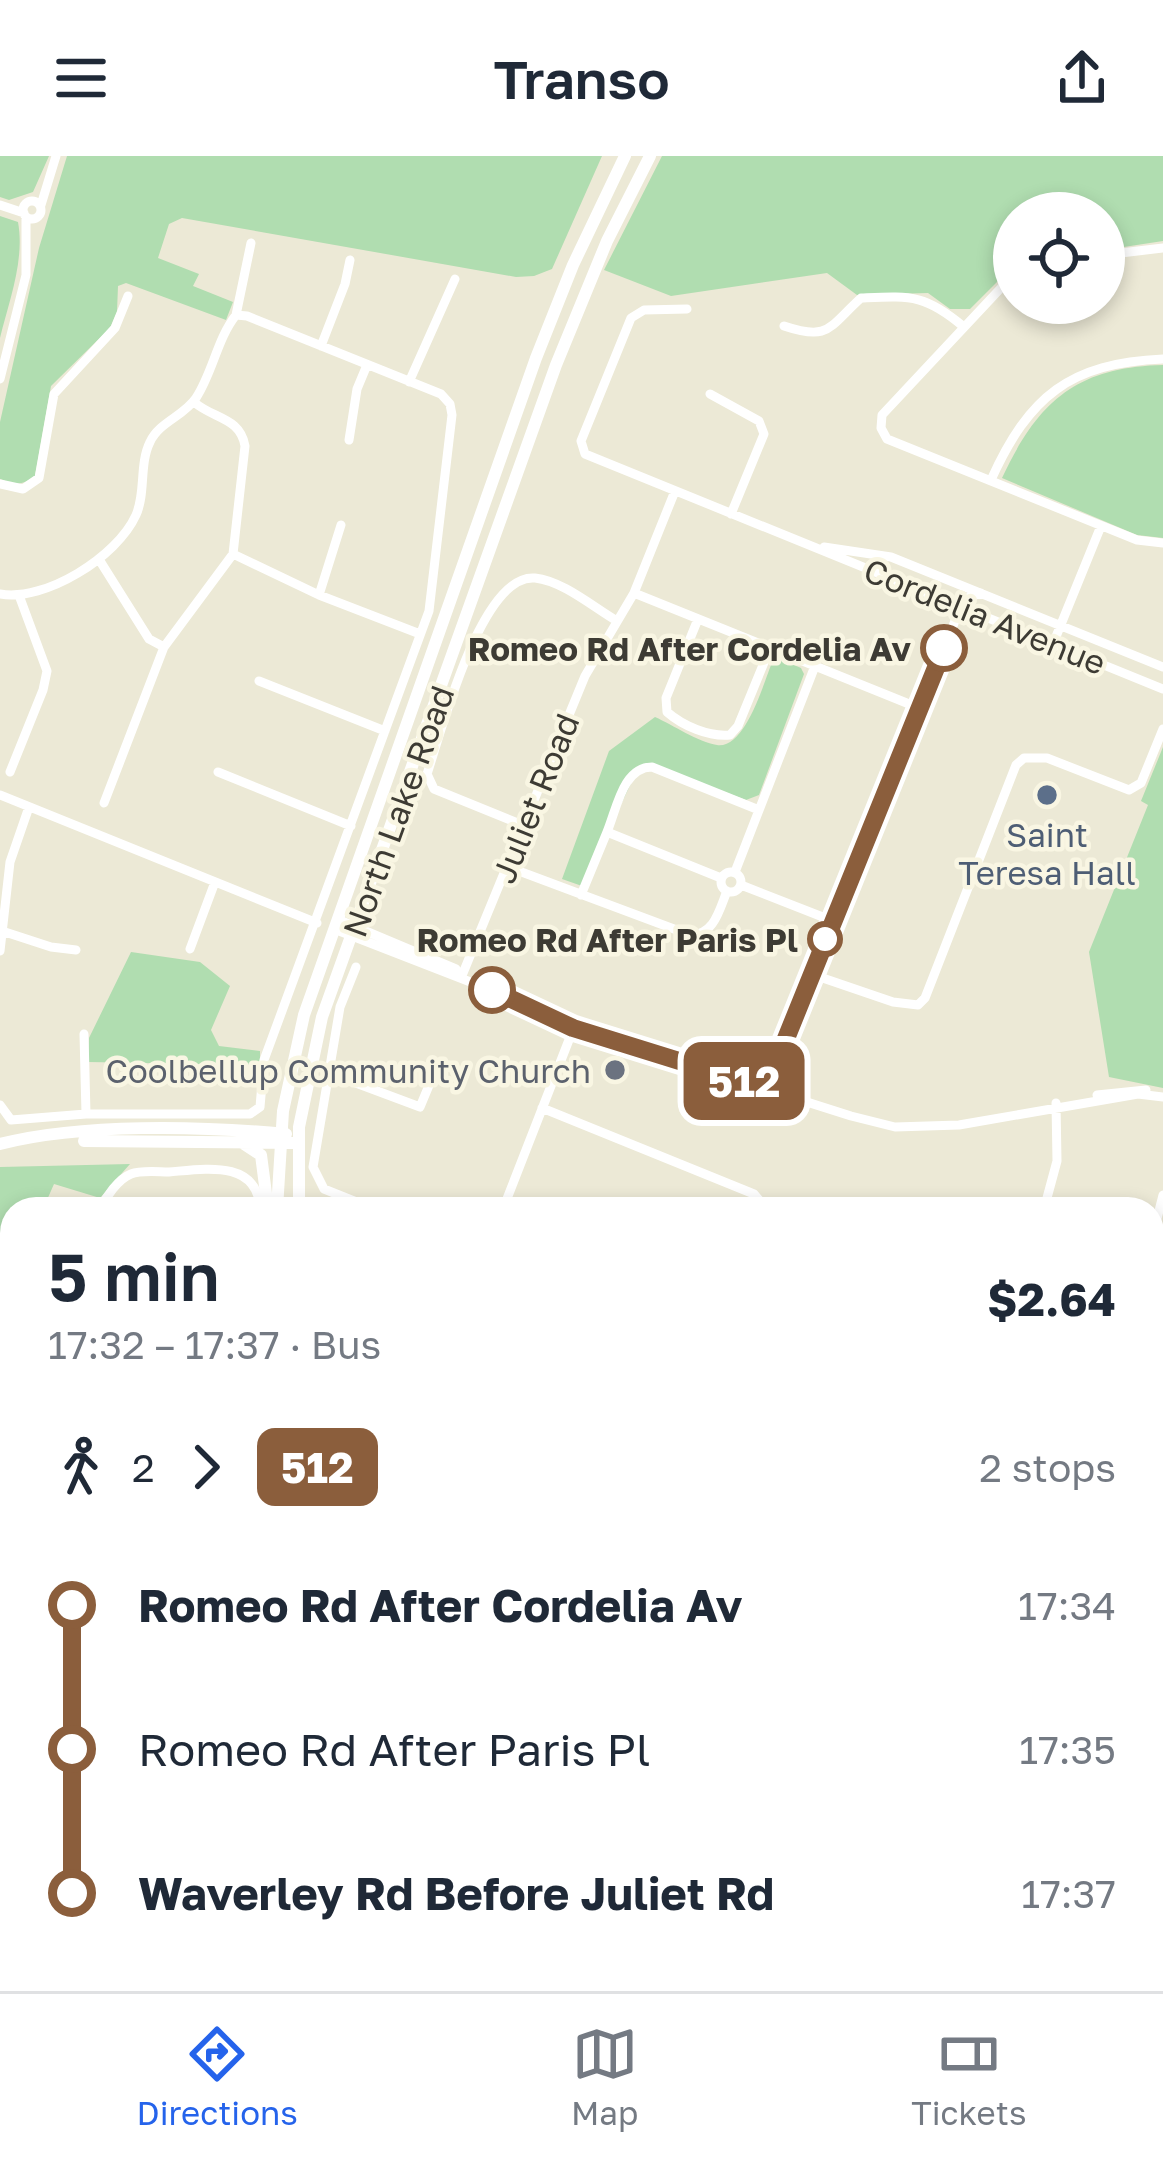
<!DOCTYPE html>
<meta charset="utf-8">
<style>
:root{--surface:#fff;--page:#f2f2f3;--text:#1f2937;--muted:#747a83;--line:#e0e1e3;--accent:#2563eb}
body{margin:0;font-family:"Golos Text",sans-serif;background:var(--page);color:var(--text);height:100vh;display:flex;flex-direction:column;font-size:45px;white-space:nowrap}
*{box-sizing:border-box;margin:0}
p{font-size:39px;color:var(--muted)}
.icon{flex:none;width:66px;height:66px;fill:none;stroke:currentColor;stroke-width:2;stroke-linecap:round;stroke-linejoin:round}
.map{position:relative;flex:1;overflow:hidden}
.drawer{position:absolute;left:0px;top:1041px;width:1164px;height:795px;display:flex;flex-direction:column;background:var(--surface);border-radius:36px 36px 0 0;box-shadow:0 6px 18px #0003}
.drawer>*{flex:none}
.badge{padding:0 24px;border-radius:18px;font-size:42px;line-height:78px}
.fabs{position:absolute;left:993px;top:36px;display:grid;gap:24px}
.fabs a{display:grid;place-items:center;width:132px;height:132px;border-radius:50%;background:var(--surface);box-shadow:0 6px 18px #0003;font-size:60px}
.map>.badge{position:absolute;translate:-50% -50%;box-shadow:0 0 0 6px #fff}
.legs{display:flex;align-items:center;gap:18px;height:132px;padding:0 48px;font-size:39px}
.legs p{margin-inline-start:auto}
.overview{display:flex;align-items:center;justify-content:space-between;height:204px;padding:0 48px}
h1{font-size:66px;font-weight:600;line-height:90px}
ul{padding:0 48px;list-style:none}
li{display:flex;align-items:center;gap:42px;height:144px;font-size:45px}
li i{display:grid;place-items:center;width:18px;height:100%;margin:0 15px;background:currentColor}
li i::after{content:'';width:30px;height:30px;margin:-15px;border:9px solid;border-radius:50%;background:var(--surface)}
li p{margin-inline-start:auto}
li:first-child i{background:linear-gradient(#0000 50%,currentColor 0)}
li:last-child i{background:linear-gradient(currentColor 50%,#0000 0)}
header{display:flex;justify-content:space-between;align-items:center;height:156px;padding:0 48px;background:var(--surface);font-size:54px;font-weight:600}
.tab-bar{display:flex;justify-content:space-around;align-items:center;height:168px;border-top:3px solid var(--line);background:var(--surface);font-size:33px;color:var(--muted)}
.tab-bar a{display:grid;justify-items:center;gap:6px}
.tab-bar .selected{color:var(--accent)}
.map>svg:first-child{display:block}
.green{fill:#b0ddb0}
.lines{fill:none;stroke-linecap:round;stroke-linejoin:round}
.minor{stroke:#fff;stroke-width:9}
.major{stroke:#fff;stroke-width:12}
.line-1-casing{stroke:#fff;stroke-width:27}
.line-1{stroke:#8b5e3c;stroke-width:18}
.stop-1-dot{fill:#fff;stroke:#8b5e3c;stroke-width:6}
.service-dot{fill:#5c6f8a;stroke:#f9f6e3;stroke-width:4.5}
.worship-dot{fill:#6b7280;stroke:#f9f6e3;stroke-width:4.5}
.labels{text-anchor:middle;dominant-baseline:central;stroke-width:9;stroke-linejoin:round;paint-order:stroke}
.street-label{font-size:33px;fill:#3d3b34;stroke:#f9f6e3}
.stop-label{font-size:33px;font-weight:bold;fill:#3d3b34;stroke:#f9f6e3;text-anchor:end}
.service-label{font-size:33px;fill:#4e5e75;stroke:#f9f6e3}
.worship-label{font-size:33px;fill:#5b616d;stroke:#f9f6e3;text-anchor:end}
</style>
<header><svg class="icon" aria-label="menu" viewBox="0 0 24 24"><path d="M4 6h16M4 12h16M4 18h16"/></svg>Transo<svg class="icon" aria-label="share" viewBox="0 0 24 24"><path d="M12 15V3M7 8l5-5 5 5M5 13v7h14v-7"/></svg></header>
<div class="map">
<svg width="1163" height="1835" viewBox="0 0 1163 1835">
<rect width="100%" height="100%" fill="#ece9d6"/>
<path class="green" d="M0 0H49L33 36 9 44 0 41Z
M67 0H602L552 113 534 120 516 121 182 62 169 68 158 102 199 118 193 130 233 146 226 164 126 127 118 130 117 156 110 172 51 230 35 320C21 330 16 329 0 323V266L39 92Z
M662 0H1163V85L1104 94V57H1014V109L970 153H950L928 137 857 139 827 117 671 140 604 114Z
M0 60 18 66C25 104 9 145 0 182Z
M1163 209V382L1137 379 1002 322C1038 245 1077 211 1163 209Z
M778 502 801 512 804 518 759 639 746 644 646 607 635 619 582 730 562 723 609 595 655 561C673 569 698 586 717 589 746 593 764 525 773 504Z
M1163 591V932L1109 921 1089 796 1148 649 1141 645Z
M131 796 200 806 230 830 211 874 219 890 260 895V909L88 906 89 882Z
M130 1008 100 1042 54 1028 43 1053H12V1187L1 1212 12 1217V1231L0 1226V1011Z
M232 1824H272L300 1835H228Z
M873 1824H982L981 1835H881Z"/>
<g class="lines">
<path class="minor" d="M23 54a9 9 0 1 1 18 0a9 9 0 1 1-18 0Z
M0 49 24 57
M41 49 56 0
M1104 99 1163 92
M1014 118 882 259 881 272 887 283 1137 384 1163 387
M687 153 644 154 631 162 581 285 585 298 1163 533
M236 159 251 87
M784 170C829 185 828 172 861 142 911 140 925 138 964 171
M321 190 345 128 350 104
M0 223 26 119V61
M409 226 455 123
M710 238 759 265 764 278 731 358
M349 284 357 233 367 209
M991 324C1029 240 1070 207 1163 203
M0 328 23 333 39 322 54 238 115 172 128 140
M824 391 891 401 1163 511
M233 398 319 439 420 478
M100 405 149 483 164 491
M634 437 919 552
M0 438C45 446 117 401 136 359 146 337 139 308 150 286 159 266 184 260 196 242 213 216 217 183 236 159L247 160 441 238 450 248 452 259 429 455 264 904 260 951 250 958H86L11 964 0 949
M319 439 341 369
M698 463 666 542 667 556C683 570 709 581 730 579L738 570 770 492
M1053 488 1101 370
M259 525 385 575
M10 616 43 534 47 515 20 442
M218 616 351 670
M0 639 317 767
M104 647 164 491 233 398 245 290C240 261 213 263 194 246
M525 670 434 633 427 618C441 577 481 417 535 422 563 425 593 451 617 465
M607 676C617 652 623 611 652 611L759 654
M508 711 690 779C714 779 719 755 727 735
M721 726a10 10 0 1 1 20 0a10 10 0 1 1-20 0Z
M735 716 815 510
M741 729 833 765
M581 739 607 676 721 722
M337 763 456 813
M334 773 527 848 573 872 851 960 895 971 959 969 1138 938 1163 941
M5 776 51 791 76 794
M190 793 215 726
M0 795 10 706 29 651
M356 811 340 851 313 1011 324 1033 374 1053
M811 818 893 846 918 849 925 842 1016 609 1024 602H1047L1129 634 1141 627 1163 573
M461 822 585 520 634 437 675 335
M84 878 86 958
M329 917 420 951 435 915
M766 932 959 455 967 442 981 437
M1097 939 1146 934
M542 952 754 1038 767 1053
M100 1053C106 1041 118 1023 131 1018 141 1014 158 1016 169 1016 204 1013 258 1003 260 1053
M503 1053 574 871
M1044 1053 1057 1005 1056 947
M1152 1082 1163 1039
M1152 1173 1163 1175
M1152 1288 1163 1291
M0 1325 12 1307
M1152 1398 1163 1371
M1152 1440 1163 1444
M1152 1560 1163 1564
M1157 1658 1163 1635
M0 1662 12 1661
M0 1755 12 1759
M1152 1792 1163 1796
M0 1811 12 1816
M365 1824 385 1830 391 1824
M797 1824 804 1835
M119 1835 124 1824
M441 1835 445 1824
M516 1835 520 1824
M724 1835 740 1824
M986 1835V1824
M1081 1835 1086 1824"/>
<path class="major" d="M84 985 298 987
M0 988C82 967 201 970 286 978
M244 988 261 999 268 1053
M277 1053 283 955 304 859 536 202 573 109 625 0
M299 1053V971L322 861 556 209 607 85 650 0
M1152 1679 1163 1684
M193 1835 197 1824
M214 1835 218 1824"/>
</g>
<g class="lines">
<defs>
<path id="line-1" d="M492 834 573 872 766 932 944 492"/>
</defs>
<use href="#line-1" class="line-1-casing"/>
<use href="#line-1" class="line-1"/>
</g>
<g class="stop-1-dot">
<circle cx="944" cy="492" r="21"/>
<circle cx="825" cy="783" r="15"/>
<circle cx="492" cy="834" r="21"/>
</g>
<circle class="service-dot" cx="1047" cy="639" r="12"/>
<circle class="worship-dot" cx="615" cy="914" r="12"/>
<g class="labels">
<g class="street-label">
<text transform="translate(985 460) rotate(22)">Cordelia Avenue</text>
<text transform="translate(535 642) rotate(-68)">Juliet Road</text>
<text transform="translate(398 655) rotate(-70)">North Lake Road</text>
</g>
<g class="stop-label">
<text x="911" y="492">Romeo Rd After Cordelia Av</text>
<text x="798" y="783">Romeo Rd After Paris Pl</text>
</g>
<g class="service-label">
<text x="1047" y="678">Saint<tspan x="1047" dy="38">Teresa Hall</tspan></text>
</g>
<g class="worship-label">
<text x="591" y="914">Coolbellup Community Church</text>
</g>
</g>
</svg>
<div class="fabs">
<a><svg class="icon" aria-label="locate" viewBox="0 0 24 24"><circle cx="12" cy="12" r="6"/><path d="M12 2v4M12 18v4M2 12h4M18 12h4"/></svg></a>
</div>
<b class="badge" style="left:744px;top:925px;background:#8b5e3c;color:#fff">512</b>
<section class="drawer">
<div class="overview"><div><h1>5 min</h1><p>17:32 – 17:37 · Bus</p></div><b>$2.64</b></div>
<div class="legs"><svg class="icon" aria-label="walk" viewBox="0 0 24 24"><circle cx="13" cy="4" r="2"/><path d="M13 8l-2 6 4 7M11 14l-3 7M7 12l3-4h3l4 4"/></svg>2<svg class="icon" aria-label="forward" viewBox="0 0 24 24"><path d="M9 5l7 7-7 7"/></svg><b class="badge" style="background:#8b5e3c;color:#fff">512</b><p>2 stops</p></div>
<ul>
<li><i style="color:#8b5e3c"></i><b>Romeo Rd After Cordelia Av</b><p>17:34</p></li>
<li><i style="color:#8b5e3c"></i><span>Romeo Rd After Paris Pl</span><p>17:35</p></li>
<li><i style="color:#8b5e3c"></i><b>Waverley Rd Before Juliet Rd</b><p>17:37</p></li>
</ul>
</section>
</div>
<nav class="tab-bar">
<a class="selected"><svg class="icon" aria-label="directions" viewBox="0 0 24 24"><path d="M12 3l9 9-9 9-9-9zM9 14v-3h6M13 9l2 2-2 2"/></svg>Directions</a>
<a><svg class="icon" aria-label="map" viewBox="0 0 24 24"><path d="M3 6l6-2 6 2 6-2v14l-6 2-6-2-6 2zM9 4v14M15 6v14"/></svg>Map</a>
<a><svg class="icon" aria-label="tickets" viewBox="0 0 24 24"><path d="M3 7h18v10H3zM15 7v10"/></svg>Tickets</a>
</nav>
